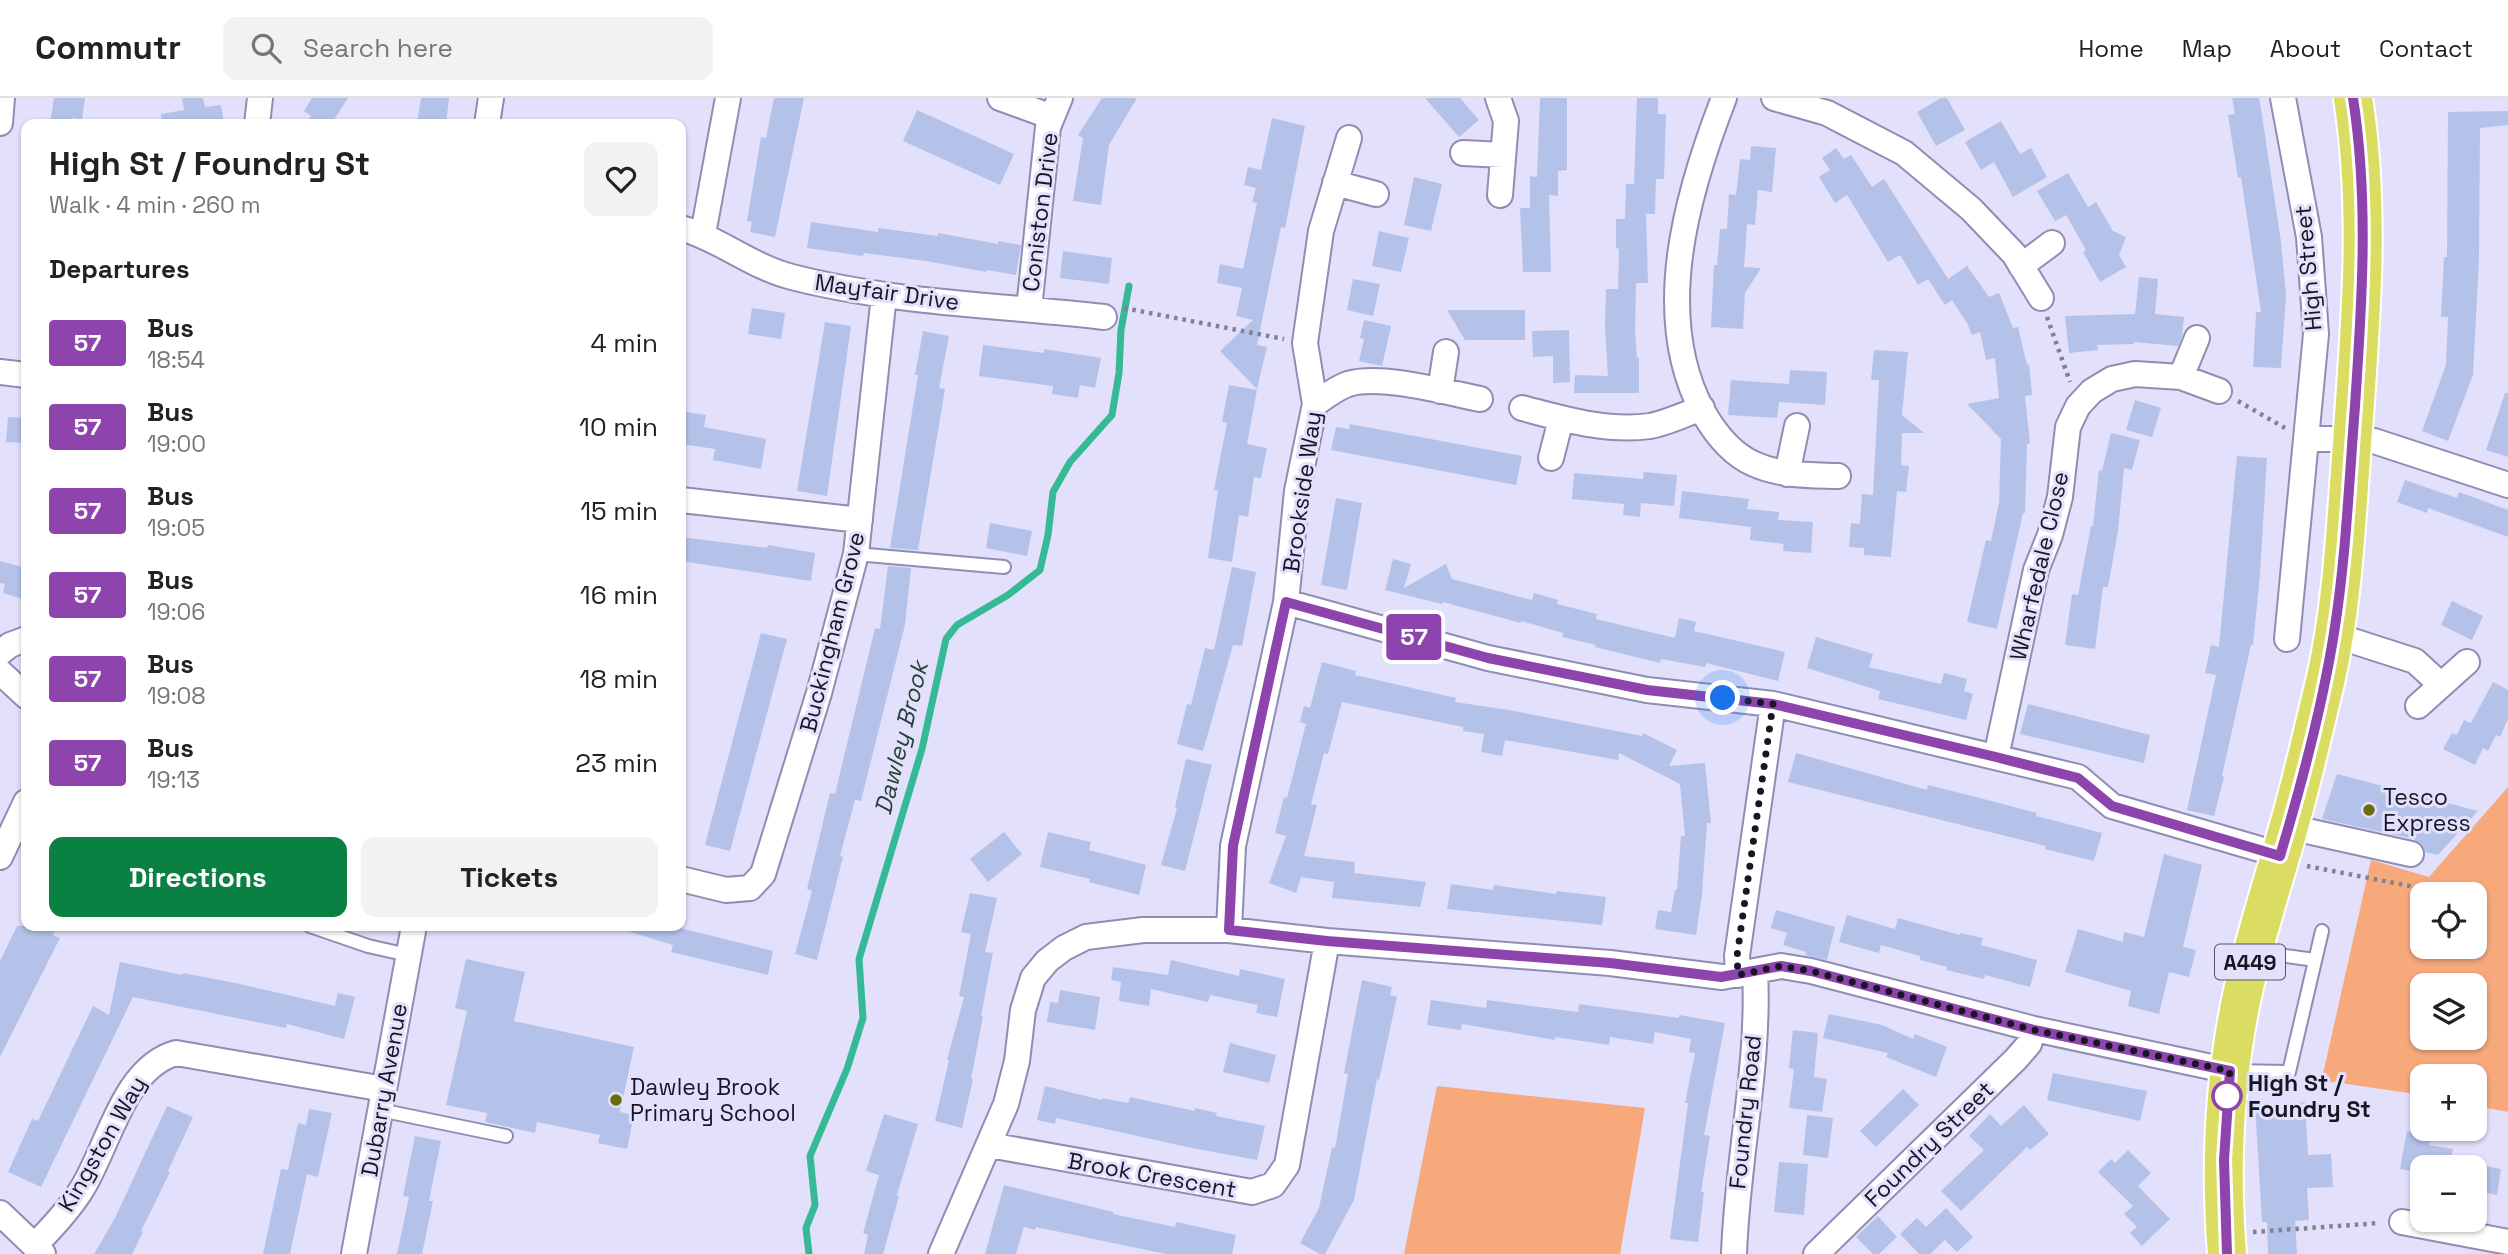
<!DOCTYPE html>
<meta charset="utf-8">
<style>
:root{--surface:#fff;--page:#f2f2f2;--text:#222;--muted:#767676;--line:#e0e0e0;--accent:#0b8043}
body{margin:0;font-family:"Space Grotesk",sans-serif;background:var(--page);color:var(--text);height:100vh;display:flex;flex-direction:column;font-size:26px;white-space:nowrap}
*{box-sizing:border-box;margin:0}
p{font-size:23px;color:var(--muted)}
.icon{flex:none;width:38px;height:38px;fill:none;stroke:currentColor;stroke-width:2;stroke-linecap:round;stroke-linejoin:round}
.map{position:relative;flex:1;overflow:hidden}
.details{position:absolute;left:21px;top:21px;width:665px;height:812px;display:flex;flex-direction:column;background:var(--surface);border-radius:14px;box-shadow:0 2px 5px #0004}
.details>*{flex:none}
.badge{padding:0 14px;border-radius:5px;font-size:24px;line-height:46px}
.controls{position:absolute;left:2410px;top:784px;display:grid;gap:14px}
.controls a{display:grid;place-items:center;width:77px;height:77px;border-radius:14px;background:var(--surface);box-shadow:0 2px 5px #0004;font-size:35px}
.you{position:absolute;width:35px;height:35px;margin:-18px;border:5px solid #fff;border-radius:50%;background:#1a73e8;box-shadow:0 0 0 10px #1a73e833}
.map>.badge{position:absolute;translate:-50% -50%;box-shadow:0 0 0 4px #fff}
h2{padding:0 28px;font-size:26px;line-height:63px}
.round{display:grid;place-items:center;flex:none;width:74px;height:74px;border-radius:14px;background:var(--page)}
.head{display:flex;align-items:center;justify-content:space-between;height:119px;padding:0 28px}
h1{font-size:33px;font-weight:700;line-height:52px}
.primary-button{display:flex;gap:14px;margin-top:auto;padding:14px 28px}
.primary-button a{flex:1;height:80px;border-radius:14px;background:var(--accent);color:#fff;font-size:28px;font-weight:700;line-height:80px;text-align:center}
.primary-button a+a{background:var(--page);color:var(--text)}
ul{padding:0;list-style:none}
li{display:flex;align-items:center;gap:21px;height:84px;padding:0 28px}
li div{flex:1}
li b{display:block;font-size:26px}
li em{font-style:normal}
li .badge{min-width:77px;font-weight:700;text-align:center}
header{display:flex;align-items:center;gap:42px;box-sizing:border-box;height:98px;padding:0 35px;background:var(--surface);border-bottom:2px solid var(--line)}
header strong{font-size:33px}
nav{display:flex;gap:38px;margin-inline-start:auto;font-size:24px}
.search{width:490px;height:63px;background:var(--page);display:flex;align-items:center;gap:18px;box-sizing:border-box;padding:0 24px;border-radius:14px;color:var(--muted);font-size:26px}
.map>svg:first-child{display:block}
.green{fill:#f7a97c;fill-rule:evenodd}
.lines{fill:none;stroke-linecap:round;stroke-linejoin:round}
.stream{stroke:#36ba95;stroke-width:7}
.building{fill:#b4c2ea}
.lane-casing{stroke:#908cb4;stroke-width:16}
.street-casing{stroke:#908cb4;stroke-width:28}
.highway-casing{stroke:#fff;stroke-width:42}
.path{stroke:#828095;stroke-width:4.5;stroke-dasharray:3.5 5;stroke-linecap:butt}
.lane{stroke:#fff;stroke-width:12}
.street{stroke:#fff;stroke-width:24}
.highway{stroke:#dbdd62;stroke-width:38}
.line-casing{stroke:#fff;stroke-width:16}
.line{stroke:#8e44ad;stroke-width:10}
.walk{stroke:#181625;stroke-width:7;stroke-dasharray:0 12.6}
.poi-dot{fill:#6b6c0c;stroke:#e2e0fa;stroke-width:2.5}
.stop-dot{fill:#fff;stroke:#8e44ad;stroke-width:3.5}
.labels{text-anchor:middle;dominant-baseline:central;stroke-width:6;stroke-linejoin:round;paint-order:stroke}
.shield{fill:#e2e0fa;stroke:#555365;stroke-width:2}
.shield-label{font-size:21px;font-weight:bold;fill:#181625}
.street-label{font-size:23px;fill:#181625;stroke:#e2e0fa}
.poi-label{font-size:23px;fill:#181625;stroke:#e2e0fa;text-anchor:start}
.stop-label{font-size:23px;font-weight:bold;fill:#181625;stroke:#e2e0fa;text-anchor:start}
.water-label{font-size:24px;font-style:italic;fill:#264137;stroke:#e2e0fa}
</style>
<header>
<strong>Commutr</strong>
<div class="search"><svg class="icon" aria-label="search" viewBox="0 0 24 24"><circle cx="10" cy="10" r="6"/><path d="M15 15l6 6"/></svg>Search here</div>
<nav><a>Home</a><a>Map</a><a>About</a><a>Contact</a></nav>
</header>
<div class="map">
<svg width="2508" height="1156" viewBox="0 0 2508 1156">
<rect width="100%" height="100%" fill="#e2e0fa"/>
<path class="green" d="M2508 689V1014L2475 1008 2474 978H2422V997L2333 984 2321 985 2371 762 2429 779ZM2422 796H2474V849H2422ZM2422 887H2474V940H2422Z
M1437 988 1645 1010 1620 1156H1404Z"/>
<g class="lines">
<path class="stream" d="M809 1156 806 1130 815 1107 810 1058 847 971 863 920 859 861 922 651 946 541 957 527 1008 497 1040 472 1048 437 1053 394 1070 364 1112 317 1119 275 1121 232 1129 188"/>
</g>
<path class="building" d="M54 0H85L82 21 72 20 71 26H50Z
M182 0H203L205 9 221 7 224 26H162L161 16 184 12Z
M312 0H348L331 26H305L311 18 304 13Z
M421 0H449L446 26H417Z
M774 0H804L775 139 750 134 752 124 747 123 761 39 766 40Z
M1102 0H1137L1109 47 1101 107 1073 103 1083 40 1078 37Z
M1425 0H1460L1479 22 1459 39Z
M1540 0H1567V72L1558 73V98L1549 97 1551 174H1523L1520 110H1530V78L1537 79Z
M1637 0H1658V16H1666L1664 81H1656L1655 116H1646L1648 185H1636L1635 234 1637 260H1639V295H1574L1575 277 1608 278 1605 228 1606 191H1618L1619 151 1616 150V121H1625L1626 86H1634Z
M1941 0H1947L1965 32 1936 48 1917 14Z
M2232 0H2259L2261 11 2281 144 2286 197 2281 270 2253 269 2256 214H2261L2241 79 2238 80 2228 17 2235 16Z
M917 12 1014 56 1000 87 903 43Z
M2508 13V27L2480 30 2479 160 2473 277 2448 343 2422 333 2446 267 2448 219H2441L2444 159H2447L2448 14Z
M1272 20 1305 28 1285 130 1281 129 1257 247 1267 249 1257 291 1220 253 1253 222 1236 218 1242 190 1217 185 1220 166 1243 171 1257 105 1252 104 1256 90 1244 87 1248 69 1261 72Z
M2001 23 2020 56 2031 50 2047 79 2013 99 1994 64 1981 72 1965 44Z
M1751 48 1776 50 1772 94 1758 92 1755 127 1747 126 1744 169 1761 170 1745 195 1743 231 1711 229 1714 167H1717L1720 131H1727L1729 96 1736 97 1740 61 1750 62Z
M1836 50 1844 61 1851 57 1872 89 1884 81 1948 181 1967 168 1989 199 1999 195 2013 230 2018 229 2027 267 2029 266 2032 297 2025 298 2030 345 2027 346 2025 415H2023L1997 531 1967 524 1986 442 1991 443 1999 405 2001 341 1967 306 1999 300 1995 260 1986 262 1980 234 1972 237 1967 225 1952 202 1945 207 1928 181 1918 187 1900 157 1888 164 1847 97 1835 105 1819 79 1830 72 1822 60Z
M2068 75 2088 109 2096 104 2113 133 2126 139 2119 157 2126 169 2100 184 2083 154 2086 152 2066 117 2055 123 2037 93Z
M1414 79 1442 86 1431 133 1404 127Z
M811 124 878 134V130L938 138V135L998 146V143L1021 147 1016 177 987 172 986 174 926 163 864 155 863 158 807 150Z
M1379 133 1409 140 1401 174 1372 168Z
M1063 153 1112 160 1109 186 1060 180Z
M2139 179 2158 181 2155 216 2184 219 2182 238 2178 248 2134 244V246L2097 247 2098 252 2069 255 2065 218 2135 216Z
M1353 181 1380 186 1373 218 1347 212Z
M752 210 785 215 781 241 748 236Z
M1447 212H1525V242H1465Z
M1364 222 1391 228 1382 268 1359 263 1364 241 1360 240Z
M825 224 851 228 827 398 797 393Z
M1569 232 1570 284 1553 285V258L1533 259 1532 233Z
M923 233 949 238 939 290 945 291 918 452 890 450 918 277H915Z
M983 247 1044 255V251L1101 260 1095 290 1080 287 1078 300 1052 296 1053 288 979 278Z
M1874 252 1908 254 1902 317 1924 335H1902L1901 367 1909 368 1906 394 1897 393 1891 459 1864 457V450L1849 449 1851 425 1860 426 1862 396 1873 397 1879 282H1871Z
M1790 272 1827 274 1825 307 1779 304 1777 320 1728 317 1731 282 1789 286Z
M1229 287 1257 292 1247 346 1267 350 1261 380 1254 379 1248 419 1239 417 1232 464 1208 460 1218 392H1214L1227 325 1222 324Z
M2505 295H2508V359L2486 352Z
M2135 302 2161 310 2152 339 2126 332Z
M681 313 706 317 704 329 766 341 761 371 713 362 715 351 681 346Z
M8 319 26 320V345L6 344Z
M1350 326 1522 358 1516 387 1331 352 1336 329 1349 331Z
M2111 335 2140 342 2132 372 2124 370 2118 433 2108 489H2103L2095 551 2065 547 2072 496 2078 497 2091 428H2093L2099 372 2102 373Z
M2237 358 2267 360 2260 476 2253 547H2251L2222 678 2224 679 2214 718 2187 712 2216 577 2205 575 2211 547 2219 549Z
M1644 374 1677 377 1674 408 1641 405 1640 419 1623 417 1624 406 1572 401 1574 375 1643 381Z
M2405 382 2457 400 2459 394 2508 412V439L2428 410 2427 415 2397 404Z
M1682 393 1749 401 1747 411 1779 414 1778 422 1813 424 1811 455 1783 453 1784 446 1750 442 1751 429 1679 420Z
M1336 400 1362 405 1347 492 1321 487Z
M990 425 1032 433 1027 458 986 450Z
M681 439 767 450 768 447 815 455 811 483 681 463Z
M1393 461 1411 466 1404 490 1446 466 1452 481 1532 502 1534 495 1558 502 1557 506 1597 516 1596 521 1675 540 1679 520 1696 524 1694 533 1785 554 1778 583 1706 565 1705 569 1661 561 1660 565 1595 549 1596 547 1562 539 1563 535 1521 523V525L1443 504 1442 506 1385 492Z
M0 463 26 470V502L3 495 5 486 0 485Z
M888 468 911 470 905 527 861 703 855 702 840 758 843 759 817 862 795 856 812 793 807 791 830 695 835 696 875 530 880 531Z
M1232 469 1256 474 1242 548 1233 547 1203 653 1177 646 1187 606 1191 607 1205 550 1214 552Z
M2452 503 2483 518 2472 542 2441 527Z
M761 535 787 541 730 753 705 747Z
M1816 539 1873 556 1869 569 1941 586 1944 575 1967 581 1964 593 1973 596 1966 622 1878 601 1880 593 1807 570Z
M1322 564 1356 573 1355 577 1456 600 1455 604 1509 612 1642 638 1643 635 1677 652 1669 668 1705 665 1711 725H1707L1702 796 1696 837 1655 831 1658 812 1671 814 1675 792H1677L1681 738H1685L1680 686 1619 655 1618 662 1505 642 1502 658 1481 654 1484 636 1463 633V629L1342 604 1328 656 1324 655 1311 706 1317 707 1304 758 1355 764 1354 775 1426 784 1420 809 1332 800 1334 784 1301 779 1296 795 1269 785 1286 738 1275 735 1284 699 1287 700 1306 626 1300 624 1304 608 1310 610Z
M2493 584 2508 592V621L2500 639 2496 637 2488 653 2483 650 2475 667 2443 651 2452 635 2457 637 2464 622 2471 625Z
M2028 606 2150 637 2144 665 2020 636Z
M1796 655 1927 692 1928 687 1976 699 2037 715 2036 718 2102 735 2094 763 2045 751 2046 748 1788 684Z
M1186 661 1212 667 1185 773 1161 767 1177 710 1175 709Z
M2337 676 2478 713 2438 757 2425 754 2421 746 2414 741 2322 721Z
M1004 734 1022 756 988 784 970 761Z
M1048 734 1091 744 1089 752 1146 767 1139 797 1089 784 1090 781 1040 769Z
M2164 756 2202 767 2183 849 2196 852 2189 879 2169 874 2159 916 2128 908 2131 893 2065 874 2078 831 2123 844 2124 834 2144 839Z
M1451 786 1493 792 1494 787 1556 796 1557 793 1606 799 1602 827 1447 811Z
M970 795 997 800 985 854 993 855 981 918H983L971 981H973L962 1030 935 1023 949 962H947L964 899 959 898 971 836 961 834Z
M1776 812 1835 829 1827 862 1805 857 1806 854 1783 847 1787 835 1771 830Z
M1847 817 1895 831 1898 820 1960 837V835L1983 840 1981 847 2037 862 2030 889 1985 877 1984 881 1946 872 1947 869 1920 862V858L1881 847 1879 855 1839 844Z
M17 828H57L53 837 60 840 0 959V863Z
M624 828H672L773 853 768 877 671 854 673 847 624 832Z
M466 861 525 874 514 923 634 949 620 1014 634 1017 627 1051 598 1045 600 1037 537 1024 535 1035 485 1024 487 1015 446 1007 467 913 455 910Z
M1171 862 1239 878 1240 871 1285 881 1277 919 1256 915 1258 907 1210 897 1208 904 1151 891 1149 908 1119 903 1121 884 1111 882 1113 869 1168 877Z
M120 864 182 877 183 875 240 886 335 908 338 895 355 899 344 941 287 926 286 930 133 899 41 1089 8 1074 32 1021 38 1023 93 908 109 917Z
M1362 882 1392 889 1390 897 1397 899 1379 982 1377 981 1354 1102 1325 1156H1320L1300 1145 1319 1110 1332 1049 1335 1050 1348 976 1344 975Z
M1060 892 1100 899 1095 932 1047 924 1050 904 1058 905Z
M1431 902 1486 910 1487 902 1578 914 1579 906 1679 920V917L1725 925 1704 1037 1710 1038 1701 1094H1704L1698 1144 1670 1141 1688 1005H1685L1695 955 1689 954 1691 941 1655 934 1653 946 1610 939 1609 947 1555 939V942L1462 926 1461 932 1427 927Z
M1829 916 1882 927 1913 941 1915 936 1947 949 1936 979 1886 959 1888 955 1823 940Z
M1793 932 1818 935 1814 979 1827 981 1822 1014 1789 1010 1794 971 1789 970Z
M1230 945 1276 957 1269 985 1223 974Z
M2053 975 2147 993 2140 1023 2047 1002Z
M1045 988 1102 1002V1000L1128 1005 1130 999 1195 1013V1010L1217 1015 1216 1018 1265 1028 1257 1062 1187 1049 1056 1020 1055 1026 1037 1022Z
M1903 991 1919 1007 1876 1049 1860 1033Z
M2305 1004 2308 1057 2331 1056 2333 1089 2307 1090 2309 1122 2295 1123 2297 1156H2268L2267 1124H2262L2255 1007Z
M2024 1007 2049 1036 2030 1052 2027 1049 1961 1113 1941 1093 1984 1052 1969 1038 1990 1016 2001 1028Z
M167 1008 193 1019 168 1073 170 1074 141 1133 143 1134 132 1156H94L115 1120Z
M309 1011 332 1015 318 1079 307 1076 290 1156H263L281 1071 288 1072 298 1025 306 1027Z
M884 1016 918 1026 897 1097 899 1098 883 1156H864L868 1137 863 1135 879 1077 866 1073Z
M1807 1017 1833 1020 1828 1060 1803 1057Z
M2407 1033 2431 1037 2429 1047 2453 1051 2450 1069H2422V1075L2400 1071Z
M415 1038 441 1043 429 1103H433L422 1156H397L409 1099 403 1098Z
M2128 1052 2151 1075 2138 1088 2170 1121 2142 1148 2130 1135 2137 1129 2124 1116 2133 1108 2098 1074 2111 1061 2115 1065Z
M1779 1064 1808 1066 1804 1117 1774 1114Z
M2474 1066 2501 1071 2497 1097 2474 1093Z
M1004 1087 1113 1114V1116L1175 1129 1176 1124 1236 1137 1232 1156H1166L1036 1129 1035 1132 1024 1129 1016 1156H985Z
M1946 1110 1973 1139 1957 1154 1945 1142 1930 1156H1919L1900 1136 1917 1120 1926 1129Z
M1878 1118 1897 1139 1879 1156H1873L1856 1139Z"/>
<g class="lines">
<defs>
<path id="lane" d="M856 456 1004 469
M310 828 368 848 408 857
M2257 854 2315 862
M2233 973 2289 974 2322 833
M380 1012 506 1038"/>
<path id="street" d="M1000 0 1052 19
M1498 0 1506 23 1500 97
M1724 0C1687 95 1651 218 1703 314 1715 335 1731 356 1754 366 1781 378 1809 377 1838 378
M1774 0 1827 15 1904 55 1971 111 2014 156 2041 200
M2283 0 2309 139 2316 236 2287 541
M0 25 2 0
M257 26 260 0
M487 26 491 0
M1463 55 1503 57
M1335 85 1376 96
M681 130C720 141 752 169 792 179 893 205 1000 207 1104 219
M703 136 728 0
M2021 168 2052 145
M1029 211 1048 29 1060 0
M0 274 26 277
M2181 279 2197 240
M1440 293 1446 254
M1315 306C1325 299 1336 290 1348 286 1381 276 1445 294 1480 301
M1522 310C1564 321 1606 334 1650 328 1667 325 1685 316 1702 310
M2306 341H2352L2374 343 2508 387
M1551 360 1561 321
M1787 376 1797 328
M681 402 860 422
M1286 504 1488 560 1647 592 1773 606 2078 679 2112 708 2280 757
M2334 537 2415 563 2440 586
M0 555 10 547 26 541
M0 574 26 598
M2418 608 2467 564
M1996 659 2036 472 2050 437 2060 399 2068 329 2078 308 2092 293 2112 281 2135 276 2181 279 2219 293
M2289 729 2411 756
M0 759 26 704
M681 781 726 792 750 790 763 776 819 595 856 456 884 197
M1229 832 1233 748 1286 504 1297 393 1315 306 1305 245 1321 133 1349 40
M1738 877 1737 858 1773 606
M989 1047 1252 1094 1273 1087 1287 1067 1327 843
M0 1115 43 1156
M2402 1124 2508 1144
M34 1148C51 1131 67 1114 80 1094 108 1052 122 970 176 955L384 991
M354 1156 414 828
M941 1156 1006 1006 1017 963 1023 912 1033 880 1047 863 1064 850 1086 839 1143 832H1229L1327 843 1610 865 1722 879 1781 868 1811 873 2034 931 2230 973
M1734 1156C1737 1062 1760 967 1755 873
M1816 1156 2016 961 2029 946 2034 931"/>
<path id="highway" d="M2227 1156C2220 1070 2224 983 2242 898 2254 841 2273 785 2289 728 2303 679 2314 629 2326 580 2343 503 2346 424 2352 346 2360 231 2371 115 2353 0"/>
</defs>
<use href="#lane" class="lane-casing"/>
<use href="#street" class="street-casing"/>
<use href="#highway" class="highway-casing"/>
<path class="path" d="M1124 210 1284 241
M2047 219 2070 284
M2238 303 2285 330
M2307 768 2420 790
M2253 1134 2380 1125"/>
<use href="#lane" class="lane"/>
<use href="#street" class="street"/>
<use href="#highway" class="highway"/>
</g>
<g class="lines">
<defs>
<path id="line" d="M2227 1156 2224 1062 2230 973 2034 932 1811 873 1781 868 1721 879 1610 865 1327 843 1229 832 1233 748 1286 504 1488 560 1647 592 1773 606 1996 659 2078 680 2112 708 2280 758C2302 685 2322 610 2334 535 2346 460 2349 384 2355 308 2362 205 2369 102 2353 0"/>
</defs>
<use href="#line" class="line-casing"/>
<use href="#line" class="line"/>
<path class="walk" d="M1723 600 1773 606 1737 858 1738 877 1781 868 1811 873 2034 932 2230 973 2227 998"/>
</g>
<g class="poi-dot">
<circle cx="2369" cy="712" r="7"/>
<circle cx="616" cy="1002" r="7"/>
</g>
<circle class="stop-dot" cx="2227" cy="998" r="14"/>
<g class="labels">
<rect class="shield" x="2215" y="846.5" width="70" height="35" rx="5"/>
<g class="shield-label">
<text x="2250" y="864">A449</text>
</g>
<g class="street-label">
<text transform="translate(1040 114) rotate(-83)">Coniston Drive</text>
<text transform="translate(2308 170) rotate(-95)">High Street</text>
<text transform="translate(887 194) rotate(8)">Mayfair Drive</text>
<text transform="translate(1302 394) rotate(-82)">Brookside Way</text>
<text transform="translate(2039 468) rotate(-77)">Wharfedale Close</text>
<text transform="translate(832 534) rotate(-76)">Buckingham Grove</text>
<text transform="translate(384 992) rotate(-80)">Dubarry Avenue</text>
<text transform="translate(1745 1014) rotate(-84)">Foundry Road</text>
<text transform="translate(102 1046) rotate(-60)">Kingston Way</text>
<text transform="translate(1929 1046) rotate(-44)">Foundry Street</text>
<text transform="translate(1152 1077) rotate(10)">Brook Crescent</text>
</g>
<g class="poi-label">
<text x="2383" y="699">Tesco<tspan x="2383" dy="26">Express</tspan></text>
<text x="630" y="989">Dawley Brook<tspan x="630" dy="26">Primary School</tspan></text>
</g>
<g class="stop-label">
<text x="2248" y="985">High St /<tspan x="2248" dy="26">Foundry St</tspan></text>
</g>
<g class="water-label">
<text transform="translate(901 640) rotate(-76)">Dawley Brook</text>
</g>
</g>
</svg>
<div class="controls">
<a><svg class="icon" aria-label="locate" viewBox="0 0 24 24"><circle cx="12" cy="12" r="6"/><path d="M12 2v4M12 18v4M2 12h4M18 12h4"/></svg></a>
<a><svg class="icon" aria-label="layers" viewBox="0 0 24 24"><path d="M12 4l9 5-9 5-9-5zM3 14l9 5 9-5"/></svg></a>
<a>+</a>
<a>−</a>
</div>
<div class="you" style="left:1723px;top:600px"></div>
<b class="badge" style="left:1414px;top:539px;background:#8e44ad;color:#fff">57</b>
<section class="details">
<div class="head"><div><h1>High St / Foundry St</h1><p>Walk · 4 min · 260 m</p></div><a class="round"><svg class="icon" aria-label="heart" viewBox="0 0 24 24"><path d="M12 20l-8-8c-3-5 5-10 8-4 3-6 11-1 8 4z"/></svg></a></div>
<h2>Departures</h2>
<ul>
<li><span class="badge" style="background:#8e44ad;color:#fff">57</span><div><b>Bus</b><p>18:54</p></div><em>4 min</em></li>
<li><span class="badge" style="background:#8e44ad;color:#fff">57</span><div><b>Bus</b><p>19:00</p></div><em>10 min</em></li>
<li><span class="badge" style="background:#8e44ad;color:#fff">57</span><div><b>Bus</b><p>19:05</p></div><em>15 min</em></li>
<li><span class="badge" style="background:#8e44ad;color:#fff">57</span><div><b>Bus</b><p>19:06</p></div><em>16 min</em></li>
<li><span class="badge" style="background:#8e44ad;color:#fff">57</span><div><b>Bus</b><p>19:08</p></div><em>18 min</em></li>
<li><span class="badge" style="background:#8e44ad;color:#fff">57</span><div><b>Bus</b><p>19:13</p></div><em>23 min</em></li>
</ul>
<div class="primary-button"><a>Directions</a><a>Tickets</a></div>
</section>
</div>
